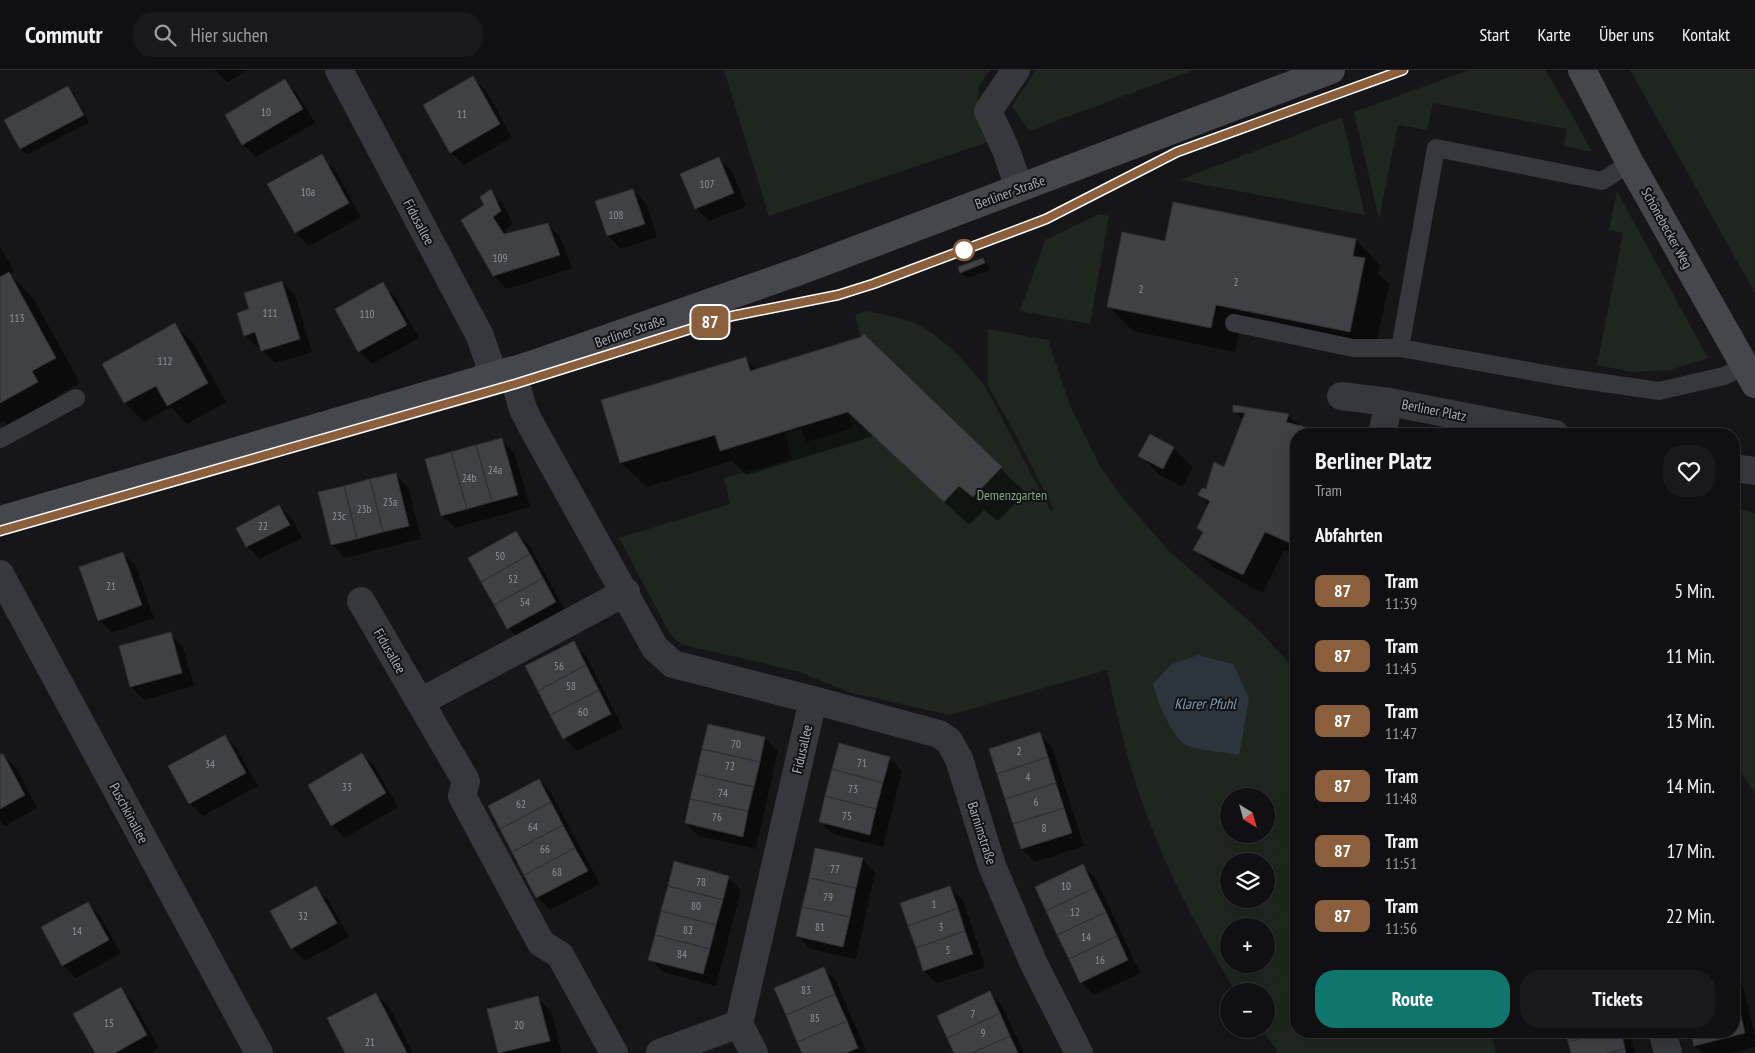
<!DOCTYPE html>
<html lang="de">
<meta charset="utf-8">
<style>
:root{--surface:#101012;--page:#19191b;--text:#f1f3f6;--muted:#9c9d9f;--line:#303032;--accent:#0f766e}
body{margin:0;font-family:"PT Sans Narrow",sans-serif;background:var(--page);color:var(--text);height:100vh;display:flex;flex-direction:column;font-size:19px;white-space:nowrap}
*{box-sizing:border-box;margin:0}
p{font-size:16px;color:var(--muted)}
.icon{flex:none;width:28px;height:28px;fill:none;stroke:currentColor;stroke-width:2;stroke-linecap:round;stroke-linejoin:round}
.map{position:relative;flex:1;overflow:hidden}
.sheet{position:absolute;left:1290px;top:358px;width:450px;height:610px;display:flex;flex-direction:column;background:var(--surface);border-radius:20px;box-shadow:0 5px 20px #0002,0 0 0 1px var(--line)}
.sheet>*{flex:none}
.badge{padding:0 10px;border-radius:8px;font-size:18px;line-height:32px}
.needle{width:32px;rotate:143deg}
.controls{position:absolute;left:1220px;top:718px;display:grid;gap:10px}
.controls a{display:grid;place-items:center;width:55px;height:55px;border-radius:50%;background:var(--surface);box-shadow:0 5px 20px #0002,0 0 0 1px var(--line);font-size:25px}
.map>.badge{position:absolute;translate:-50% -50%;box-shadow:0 0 0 2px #fff}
h2{padding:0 25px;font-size:19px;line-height:45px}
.round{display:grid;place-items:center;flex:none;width:52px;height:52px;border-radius:20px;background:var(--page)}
.overview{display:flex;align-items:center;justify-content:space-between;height:85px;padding:0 25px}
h1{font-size:24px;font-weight:800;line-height:38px}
.cta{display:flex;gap:10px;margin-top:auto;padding:10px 25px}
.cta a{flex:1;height:58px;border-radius:20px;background:var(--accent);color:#fff;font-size:20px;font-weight:800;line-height:58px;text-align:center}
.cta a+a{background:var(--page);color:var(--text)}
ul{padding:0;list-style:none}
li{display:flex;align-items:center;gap:15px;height:65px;padding:0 25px}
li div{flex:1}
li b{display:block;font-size:19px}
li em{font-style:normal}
li .badge{min-width:55px;font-weight:700;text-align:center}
header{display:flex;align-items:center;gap:30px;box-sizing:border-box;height:70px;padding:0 25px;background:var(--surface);border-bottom:1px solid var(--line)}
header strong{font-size:24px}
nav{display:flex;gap:28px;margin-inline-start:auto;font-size:18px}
.search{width:350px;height:45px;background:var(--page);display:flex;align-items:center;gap:12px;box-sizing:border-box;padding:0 18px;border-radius:20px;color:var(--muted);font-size:19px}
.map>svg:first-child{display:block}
.green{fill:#1e261f;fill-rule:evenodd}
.water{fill:#2c353c}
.shadow{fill:#0007}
.building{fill:#404145;stroke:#303034}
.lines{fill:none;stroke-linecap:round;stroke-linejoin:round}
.lane{stroke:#37383d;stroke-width:18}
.street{stroke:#37383d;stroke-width:28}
.secondary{stroke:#45474d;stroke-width:28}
.tram{stroke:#4a4c52;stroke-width:1}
.line-casing{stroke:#fff;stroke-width:11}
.line{stroke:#8b5e3c;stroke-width:8}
.stop-dot{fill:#fff;stroke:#8b5e3c;stroke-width:2.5}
.labels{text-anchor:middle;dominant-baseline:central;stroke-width:4;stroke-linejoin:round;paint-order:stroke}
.number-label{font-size:11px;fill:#8e929b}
.street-label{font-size:14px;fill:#a8adb8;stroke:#111113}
.park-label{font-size:14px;fill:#7fa381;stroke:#111113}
.water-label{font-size:15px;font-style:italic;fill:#7f9bb3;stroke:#111113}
</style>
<header>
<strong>Commutr</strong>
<div class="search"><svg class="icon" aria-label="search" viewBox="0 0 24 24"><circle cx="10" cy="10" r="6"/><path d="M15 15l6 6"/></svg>Hier suchen</div>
<nav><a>Start</a><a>Karte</a><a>Über uns</a><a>Kontakt</a></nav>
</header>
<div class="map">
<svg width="1755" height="983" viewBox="0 0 1755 983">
<rect width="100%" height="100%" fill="#161618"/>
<path class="green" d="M724 0H990L979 16 977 39 988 72 769 146Z
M1036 0H1194L1029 61 1012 36Z
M1469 0H1545L1566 34 1592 82 1564 76 1567 59 1433 33 1427 60 1398 55 1379 149 1354 42Z
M1630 0H1755V223Z
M1342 47 1365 145 1180 110Z
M1617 121 1708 288 1670 300 1632 302 1597 295 1623 163 1609 160Z
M1099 144 1109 146 1090 254 1020 241 1045 170Z
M867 241C883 244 909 249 922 257 948 272 969 295 986 318L1051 441 1054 440 1013 360 988 316V259L1048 270 1069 333 1100 396 1122 427 1169 481 1254 555 1296 600V961H1491L1496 983H1279L1261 959H1266V921H1235C1203 867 1171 811 1149 751 1130 702 1118 651 1107 600L950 645 851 623 800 602 684 575 676 570 669 562 619 468 730 434 724 408 792 389 785 363 801 358 806 372 852 358 848 342 944 431 959 416 973 427 1002 397 864 264 861 267 855 245ZM1229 726H1266V764H1229ZM1229 791H1266V829H1229ZM1229 856H1266V894H1229Z
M1734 438 1755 443V724L1734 692Z"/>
<path class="water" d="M1198 585 1233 594 1249 628 1239 685C1229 683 1191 679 1186 675 1171 666 1157 630 1153 614L1172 594Z"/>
<path class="shadow" d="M215 0H248L227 12Z
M473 8 486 21 512 67 464 95 451 82Z
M285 11 298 24 315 53 256 87 243 74 226 45Z
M68 17 74 24 89 52 27 85 21 79 6 51Z
M321 86 334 99 361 147 309 176 296 163Z
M719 89 732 101 746 136 709 151 696 138Z
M633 120 646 133 657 167 621 179 608 166Z
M490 121 503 134 513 154 505 160 508 165 547 154 560 167 572 198 507 219 494 206 485 136Z
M1356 170 1380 195 1378 203 1389 214 1374 286 1240 259 1235 282 1133 261 1108 236 1165 172Z
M0 177 14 201 9 204 33 228 80 313 56 326 62 337 14 363 3 351 0 353Z
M982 189 989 196 990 200 968 208 961 202Z
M282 212 295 225 312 282 275 293 262 280 261 277 258 278 245 265 250 240Z
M382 214 395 227 419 268 372 294 359 281 336 239Z
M175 255 194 274 226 332 187 354 171 337 144 352 125 333 103 294Z
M862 268 1025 422 998 451 984 440 969 455 874 366 746 405 732 391 646 417 621 393 745 288 757 300Z
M1234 341 1288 345 1309 364H1296V485L1284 480 1263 523 1214 498 1195 479 1203 463 1198 458 1209 435 1200 425 1207 420 1225 398 1243 350Z
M1150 366 1173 378 1193 397 1182 417 1159 404 1140 385Z
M501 369 514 382 530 437 455 458 442 445Z
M395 404 408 417 421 469 345 488 332 475Z
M279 436 292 449 302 468 260 489 247 476 238 458Z
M516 462 529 475 568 545 521 571 508 558 469 488Z
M123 483 136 496 154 548 112 563 99 550Z
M170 564 183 577 194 616 144 630 131 617 120 577Z
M573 573 586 586 623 658 577 681 564 668Z
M1039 664 1052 677 1084 776 1035 792 1022 779 991 679Z
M225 666 237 679 258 716 203 746 190 733Z
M765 668 778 681 756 779 699 766 686 753Z
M362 684 375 697 398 737 345 768 332 755Z
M3 685 16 698 37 738 5 756 0 751V687Z
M889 688 902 701 883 777 833 764 820 752Z
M539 710 551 723 600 814 550 840 537 827Z
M862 789 875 802 856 889 810 879 797 866Z
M1083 796 1096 809 1140 903 1094 925 1081 912Z
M728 807 741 820 716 916 663 902 650 889Z
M315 817 328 830 349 867 305 891 292 878Z
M950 818 963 830 985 897 937 913 924 901Z
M87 833 100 846 121 883 76 908 63 895Z
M1734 890 1737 893 1755 966V977L1730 983H1702L1695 976 1734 961Z
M823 898 836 911 867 983H804Z
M120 919 133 932 159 978 151 983H96Z
M990 923 1002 936 1024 983H956Z
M376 924 389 937 413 983H347Z
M538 928 551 941 562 983H499L488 940Z
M1567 961H1630L1635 983H1572Z"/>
<path class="building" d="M473 6 500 54 450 83 423 35Z
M285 9 303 39 242 75 225 45Z
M68 16 84 45 20 79 4 50Z
M322 84 349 133 295 163 267 114Z
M719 87 734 123 695 139 680 104Z
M491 119 501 141 493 147 504 164 548 153 560 185 493 206 461 150 484 135 480 127Z
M633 119 645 154 607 166 595 131Z
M1173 132 1356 169 1353 186 1365 188 1350 262 1216 235 1211 258 1107 237 1122 162 1165 171Z
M983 188 985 193 960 203 958 197Z
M9 202 56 288 32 301 38 312 0 333V207Z
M282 211 300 269 261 281 255 262 244 266 237 243 249 239 244 223Z
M383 212 407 255 358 282 335 239Z
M175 253 208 313 167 336 156 316 124 333 102 294Z
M864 264 1002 397 973 427 959 416 944 432 848 342 720 381 715 365 620 393 601 330 746 287 750 301 861 267Z
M1233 335 1289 344 1286 352 1305 357 1303 364H1296V381L1290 399 1296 401V460L1290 473 1265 462 1243 505 1193 480 1203 462 1197 458 1210 431 1198 425 1202 418 1206 419 1214 392 1224 397 1245 343 1233 342Z
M1150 364 1174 377 1163 399 1138 386Z
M502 368 518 425 492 432 476 375Z
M476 375 492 432 467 439 451 382Z
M451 382 467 439 441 446 425 389Z
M396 403 409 456 383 462 370 409Z
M370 409 383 462 357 469 344 416Z
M344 416 357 469 331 475 318 422Z
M279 435 290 455 246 477 236 458Z
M516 461 530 484 481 512 468 488Z
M123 482 142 535 98 551 79 497Z
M530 484 543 508 494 535 481 512Z
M543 508 556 532 507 559 494 535Z
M171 562 182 603 130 617 119 576Z
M574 571 586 595 538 621 525 596Z
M586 595 599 620 550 645 538 621Z
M599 620 611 644 563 669 550 645Z
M708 654 765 667 760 692 702 679Z
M1040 662 1048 687 997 704 989 679Z
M225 665 246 703 189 734 168 696Z
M839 673 890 687 883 713 832 699Z
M702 679 760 692 754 717 696 704Z
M362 683 386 723 331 756 308 715Z
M3 684 25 725 0 739V685Z
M1048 687 1056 713 1005 729 997 704Z
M832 699 883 713 876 739 825 726Z
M696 704 754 717 748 741 690 729Z
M539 709 551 732 500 759 488 736Z
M1056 713 1064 738 1013 754 1005 729Z
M825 726 876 739 870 765 819 752Z
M690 729 748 741 743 767 685 753Z
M551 732 563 755 512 782 500 759Z
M1064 738 1072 763 1021 779 1013 754Z
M563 755 575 778 524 805 512 782Z
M575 778 588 801 536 828 524 805Z
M815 778 863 788 856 818 809 808Z
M674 791 729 806 723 830 668 816Z
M1083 794 1094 818 1046 841 1035 817Z
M809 808 856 818 850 847 802 837Z
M316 816 337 853 291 879 270 841Z
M668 816 723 830 716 855 661 841Z
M950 816 958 838 908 856 900 833Z
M1094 818 1106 842 1057 865 1046 841Z
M88 832 109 870 62 896 41 857Z
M802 837 850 847 843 877 796 866Z
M958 838 965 861 916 878 908 856Z
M661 841 716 855 710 879 655 865Z
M1106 842 1117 866 1069 889 1057 865Z
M965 861 973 884 923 901 916 878Z
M655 865 710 879 703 904 648 890Z
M1117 866 1128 890 1080 913 1069 889Z
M824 897 835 924 786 945 774 918Z
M121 917 147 965 115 983H95L73 944Z
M990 921 1000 943 947 968 937 946Z
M1734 921H1735L1740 942 1734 944Z
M376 923 407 983H345L327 948Z
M835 924 847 951 797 972 786 945Z
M538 926 550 971 498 983 487 939Z
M1740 942 1745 963 1694 976 1690 961H1734V944Z
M1000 943 1010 966 972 983H954L947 968Z
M847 951 858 978 846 983H802L797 972Z
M1565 961H1611L1568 972Z
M1611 961H1621L1625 979 1607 983H1571L1568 972Z
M1010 966 1018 983H972Z
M1625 979 1626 983H1607Z"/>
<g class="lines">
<path class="lane" d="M1630 93 1602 111 1436 78 1400 278 1563 307 1659 321 1724 306 1744 296
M1234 253 1353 278H1400
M0 369 76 328"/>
<path class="street" d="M339 0 480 266 494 307
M1016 0 988 41 1006 80 1019 118
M512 301 523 339 531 355 655 578 673 594 813 630 739 954 754 983
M1341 326 1389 332 1555 364
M1382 364 1389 332
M1734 398 1755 401
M0 504 259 983
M361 531 466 711 462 726 541 873 560 885 614 983
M813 630 939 664 949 671 959 689 992 796 1033 892 1079 983
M420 632 626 522
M1662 961 1668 983
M660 983 739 954"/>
<path class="secondary" d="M1582 0 1630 93 1755 314
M0 450 531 295 800 201 1331 0"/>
<path class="tram" d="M0 461 515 314 732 246 838 225 873 214 1046 149 1177 82 1404 0"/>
</g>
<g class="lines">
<defs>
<path id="line" d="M0 461 515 314 732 246 838 225 873 214 1046 149 1177 82 1403 0"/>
</defs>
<use href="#line" class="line-casing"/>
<use href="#line" class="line"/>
</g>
<circle class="stop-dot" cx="964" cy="180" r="10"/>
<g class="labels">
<g class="number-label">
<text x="266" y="42">10</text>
<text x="462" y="44">11</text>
<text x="707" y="114">107</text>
<text x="308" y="122">10a</text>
<text x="616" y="145">108</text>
<text x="500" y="188">109</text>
<text x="1236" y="212">2</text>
<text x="1141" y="219">2</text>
<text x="270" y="243">111</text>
<text x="367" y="244">110</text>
<text x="17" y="248">113</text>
<text x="165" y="291">112</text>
<text x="495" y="400">24a</text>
<text x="469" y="408">24b</text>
<text x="390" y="432">23a</text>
<text x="364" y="439">23b</text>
<text x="339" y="446">23c</text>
<text x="263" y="456">22</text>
<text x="500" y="486">50</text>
<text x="513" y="509">52</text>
<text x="111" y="516">21</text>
<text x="525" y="532">54</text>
<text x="559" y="596">56</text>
<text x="571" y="616">58</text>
<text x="583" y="642">60</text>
<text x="736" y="674">70</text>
<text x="1019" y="681">2</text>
<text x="862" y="693">71</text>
<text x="210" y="694">34</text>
<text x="730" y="696">72</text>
<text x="1028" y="707">4</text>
<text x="347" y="717">33</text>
<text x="853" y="719">73</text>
<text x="723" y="723">74</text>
<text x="1036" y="732">6</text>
<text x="521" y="734">62</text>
<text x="847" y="746">75</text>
<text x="717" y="747">76</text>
<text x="533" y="757">64</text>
<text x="1044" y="758">8</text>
<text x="545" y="779">66</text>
<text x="835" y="799">77</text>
<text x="557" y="802">68</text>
<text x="701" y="812">78</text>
<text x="1066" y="816">10</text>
<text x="828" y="827">79</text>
<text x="934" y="834">1</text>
<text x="696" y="836">80</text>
<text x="1075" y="842">12</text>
<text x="303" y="846">32</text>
<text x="820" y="857">81</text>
<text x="941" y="857">3</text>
<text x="688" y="860">82</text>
<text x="77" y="861">14</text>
<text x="1086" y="867">14</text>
<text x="948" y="880">5</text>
<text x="682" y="884">84</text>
<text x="1100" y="890">16</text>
<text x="806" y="920">83</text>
<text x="973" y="944">7</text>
<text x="815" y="948">85</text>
<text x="109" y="953">15</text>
<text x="519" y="955">20</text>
<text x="983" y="963">9</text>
<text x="370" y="972">21</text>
</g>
<g class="street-label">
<text transform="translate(1010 122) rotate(-20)">Berliner Straße</text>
<text transform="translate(419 152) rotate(62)">Fidusallee</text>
<text transform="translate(1667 158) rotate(61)">Schönebecker Weg</text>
<text transform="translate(630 261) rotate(-19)">Berliner Straße</text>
<text transform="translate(1434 340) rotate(11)">Berliner Platz</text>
<text transform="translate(390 581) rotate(60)">Fidusallee</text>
<text transform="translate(802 679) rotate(-77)">Fidusallee</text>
<text transform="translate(129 743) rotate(62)">Puschkinallee</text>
<text transform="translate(982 763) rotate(72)">Barnimstraße</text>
</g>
<g class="park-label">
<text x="1012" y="425">Demenzgarten</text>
</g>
<g class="water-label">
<text x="1205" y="633">Klarer Pfuhl</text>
</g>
</g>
</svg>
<div class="controls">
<a><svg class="needle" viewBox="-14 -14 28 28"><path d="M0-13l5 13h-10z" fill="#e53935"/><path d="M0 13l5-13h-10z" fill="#9c9d9f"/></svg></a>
<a><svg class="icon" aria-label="layers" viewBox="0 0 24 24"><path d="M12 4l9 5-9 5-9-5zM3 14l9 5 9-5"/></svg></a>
<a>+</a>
<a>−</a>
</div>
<b class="badge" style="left:710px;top:252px;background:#8b5e3c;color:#fff">87</b>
<section class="sheet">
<div class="overview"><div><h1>Berliner Platz</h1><p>Tram</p></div><a class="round"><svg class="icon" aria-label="heart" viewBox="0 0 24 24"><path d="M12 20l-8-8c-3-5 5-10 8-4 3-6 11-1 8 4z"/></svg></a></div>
<h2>Abfahrten</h2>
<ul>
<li><span class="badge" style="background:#8b5e3c;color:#fff">87</span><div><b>Tram</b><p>11:39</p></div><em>5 Min.</em></li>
<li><span class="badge" style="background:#8b5e3c;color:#fff">87</span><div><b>Tram</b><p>11:45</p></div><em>11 Min.</em></li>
<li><span class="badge" style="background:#8b5e3c;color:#fff">87</span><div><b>Tram</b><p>11:47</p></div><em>13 Min.</em></li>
<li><span class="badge" style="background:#8b5e3c;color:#fff">87</span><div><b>Tram</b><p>11:48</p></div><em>14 Min.</em></li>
<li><span class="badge" style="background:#8b5e3c;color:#fff">87</span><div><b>Tram</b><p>11:51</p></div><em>17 Min.</em></li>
<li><span class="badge" style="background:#8b5e3c;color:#fff">87</span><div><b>Tram</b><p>11:56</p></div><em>22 Min.</em></li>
</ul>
<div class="cta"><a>Route</a><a>Tickets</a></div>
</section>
</div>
